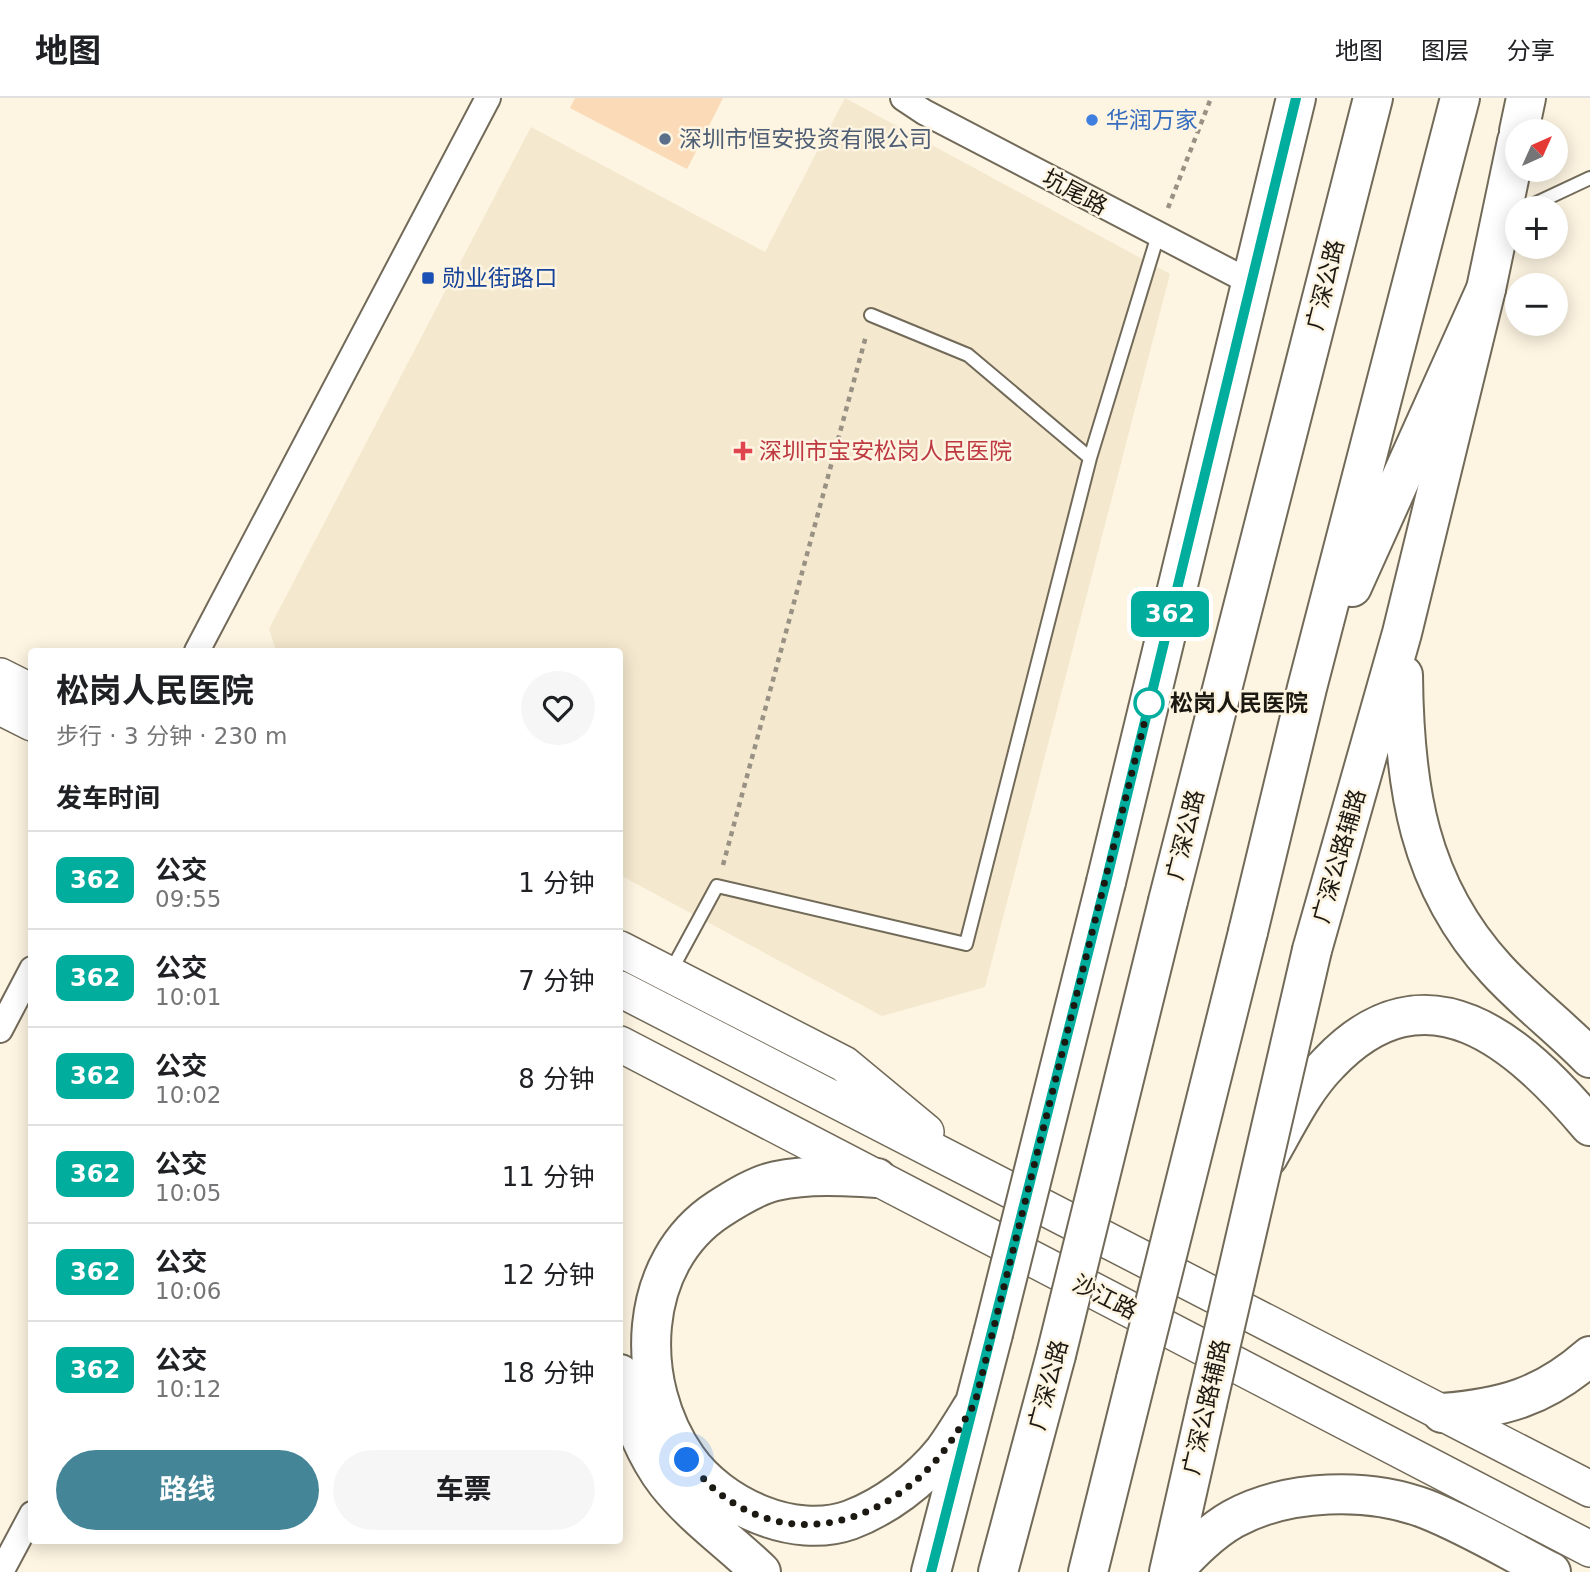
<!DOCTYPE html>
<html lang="zh">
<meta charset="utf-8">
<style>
:root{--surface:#fff;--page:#f6f6f6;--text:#202124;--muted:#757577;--line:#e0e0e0;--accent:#448697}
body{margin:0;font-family:"DejaVu Sans","Noto Sans SC",sans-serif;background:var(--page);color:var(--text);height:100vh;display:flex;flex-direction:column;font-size:26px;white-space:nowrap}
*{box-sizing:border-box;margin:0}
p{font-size:23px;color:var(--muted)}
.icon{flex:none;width:38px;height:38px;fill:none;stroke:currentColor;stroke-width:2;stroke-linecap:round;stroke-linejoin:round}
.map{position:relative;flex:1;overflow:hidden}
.details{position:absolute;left:28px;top:550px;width:595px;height:896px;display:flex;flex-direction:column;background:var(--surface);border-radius:7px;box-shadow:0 4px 18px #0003}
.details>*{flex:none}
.badge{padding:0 14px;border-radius:10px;font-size:24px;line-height:46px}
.needle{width:46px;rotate:45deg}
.fabs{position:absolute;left:1505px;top:21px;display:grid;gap:14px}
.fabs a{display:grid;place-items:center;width:63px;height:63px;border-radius:50%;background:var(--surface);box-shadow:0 4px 18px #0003;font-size:35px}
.you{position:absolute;width:35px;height:35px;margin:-18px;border:5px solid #fff;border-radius:50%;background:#1a73e8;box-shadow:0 0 0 10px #1a73e833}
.map>.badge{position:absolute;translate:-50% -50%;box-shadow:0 0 0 4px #fff}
h2{padding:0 28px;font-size:26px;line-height:63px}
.round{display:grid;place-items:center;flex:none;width:74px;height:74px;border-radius:37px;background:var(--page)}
.head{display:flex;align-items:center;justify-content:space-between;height:119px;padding:0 28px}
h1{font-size:33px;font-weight:700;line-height:52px}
.action{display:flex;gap:14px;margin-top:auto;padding:14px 28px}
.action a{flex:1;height:80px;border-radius:42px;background:var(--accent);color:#fff;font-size:28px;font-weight:700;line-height:80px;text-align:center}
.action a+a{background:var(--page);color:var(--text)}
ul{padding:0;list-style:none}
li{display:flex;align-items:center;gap:21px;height:98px;padding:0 28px;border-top:2px solid var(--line)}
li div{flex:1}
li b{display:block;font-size:26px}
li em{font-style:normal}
li .badge{min-width:77px;font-weight:700;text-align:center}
header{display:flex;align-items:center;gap:42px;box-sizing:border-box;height:98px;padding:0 35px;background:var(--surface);border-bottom:2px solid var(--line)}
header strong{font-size:33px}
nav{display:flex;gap:38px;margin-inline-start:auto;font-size:24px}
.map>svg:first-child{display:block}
.built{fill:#f4e8ce}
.building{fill:#fbdab7}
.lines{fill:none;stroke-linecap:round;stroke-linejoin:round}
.lane-casing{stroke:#726a59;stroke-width:16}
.street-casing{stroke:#726a59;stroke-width:28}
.secondary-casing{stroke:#726a59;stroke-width:38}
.primary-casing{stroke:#726a59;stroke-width:42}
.highway-casing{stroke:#726a59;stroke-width:42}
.path{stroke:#989184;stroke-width:4.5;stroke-dasharray:5 5;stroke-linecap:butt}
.lane{stroke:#fff;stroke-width:12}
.street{stroke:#fff;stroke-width:24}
.secondary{stroke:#fff;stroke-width:35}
.primary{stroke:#fff;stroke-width:38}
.highway{stroke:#fff;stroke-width:38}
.primary-bridge-casing{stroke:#726a59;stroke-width:42;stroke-linecap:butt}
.highway-bridge-casing{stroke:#726a59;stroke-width:42;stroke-linecap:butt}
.primary-bridge{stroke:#fff;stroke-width:38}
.highway-bridge{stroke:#fff;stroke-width:38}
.line-casing{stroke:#fff;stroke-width:16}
.line{stroke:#01ad9c;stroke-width:10}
.walk{stroke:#1c1912;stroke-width:7;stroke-dasharray:0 12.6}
.shop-dot{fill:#3f7fe0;stroke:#fdf4e1;stroke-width:2.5}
.service-dot{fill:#5c6f8a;stroke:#fdf4e1;stroke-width:2.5}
.transit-dot{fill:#1a4fb4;stroke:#fdf4e1;stroke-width:2.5}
.health-dot{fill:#e0444e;stroke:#fdf4e1;stroke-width:2.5}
.stop-dot{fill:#fff;stroke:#01ad9c;stroke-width:3.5}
.labels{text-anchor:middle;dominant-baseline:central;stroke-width:5;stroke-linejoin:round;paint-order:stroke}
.shop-label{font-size:23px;fill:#366cbe;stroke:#fdf4e1;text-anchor:start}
.service-label{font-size:23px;fill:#4e5e75;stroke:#fdf4e1;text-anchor:start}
.street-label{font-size:23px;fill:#1c1912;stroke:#fdf4e1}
.transit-label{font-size:23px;fill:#164399;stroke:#fdf4e1;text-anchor:start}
.health-label{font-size:23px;fill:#be3a42;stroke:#fdf4e1;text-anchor:start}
.stop-label{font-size:23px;font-weight:bold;fill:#1c1912;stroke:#fdf4e1;text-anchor:start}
</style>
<header>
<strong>地图</strong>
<nav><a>地图</a><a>图层</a><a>分享</a></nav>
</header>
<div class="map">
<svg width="1590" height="1474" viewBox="0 0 1590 1474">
<rect width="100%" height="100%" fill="#fdf4e1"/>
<path class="built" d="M845 0 1170 176 985 889 882 918 620 777V553H276L269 531 531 29 765 154Z"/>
<path class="building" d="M575 0H723L687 71 570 10Z"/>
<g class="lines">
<defs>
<path id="lane" d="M1526 110 1590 80
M871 217 968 257 1090 360 1158 137
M671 873 717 788 966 846 1090 360"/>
<path id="street" d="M903 0 924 14 1250 184
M197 553 488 0
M0 932 32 871
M1 1474 32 1416"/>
<path id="secondary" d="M0 578 32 594
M0 609 32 625
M620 851 844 966 926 1034
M620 891 1590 1391
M620 946 1590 1451"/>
<path id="primary" d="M1519 33 1526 0
M1403 577C1404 688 1418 786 1496 871 1525 903 1560 929 1590 960
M1106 784 1296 0
M1312 852 1402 535 1486 191 1517 43
M1268 1059C1286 1028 1303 991 1329 965 1427 862 1519 944 1590 1028
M877 1080C843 1078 809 1076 776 1083 757 1087 736 1100 719 1111 637 1164 633 1285 687 1361 720 1408 794 1442 850 1422 885 1409 921 1382 944 1353 955 1338 965 1321 975 1305
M620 1276C629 1314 643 1354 667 1385 694 1419 730 1444 761 1474
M1442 1315C1503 1310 1543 1299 1590 1258
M931 1474 993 1236
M1169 1474 1207 1306
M1172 1474C1190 1455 1210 1434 1233 1421 1288 1391 1368 1389 1426 1411 1469 1428 1510 1453 1551 1474"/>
<path id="highway" d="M1352 489 1486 191
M1168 803 1373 0
M1248 834 1307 590 1460 0
M998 1474 1056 1257
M1088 1474 1136 1281"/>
</defs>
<use href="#lane" class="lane-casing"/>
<use href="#street" class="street-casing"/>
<use href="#secondary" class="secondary-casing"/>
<use href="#primary" class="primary-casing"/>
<use href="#highway" class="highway-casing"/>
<path class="path" d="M1168 110 1211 0
M723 767 866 238"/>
<use href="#lane" class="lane"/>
<use href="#street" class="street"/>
<use href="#secondary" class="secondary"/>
<use href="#primary" class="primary"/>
<use href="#highway" class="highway"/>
<defs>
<path id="primary-bridge" d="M993 1236 1106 784
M1207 1306 1312 852"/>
<path id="highway-bridge" d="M1056 1257 1168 803
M1136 1281 1248 834"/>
</defs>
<use href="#primary-bridge" class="primary-bridge-casing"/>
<use href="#highway-bridge" class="highway-bridge-casing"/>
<use href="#primary-bridge" class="primary-bridge"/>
<use href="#highway-bridge" class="highway-bridge"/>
</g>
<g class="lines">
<defs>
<path id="line" d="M931 1474 1106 784 1296 0"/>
</defs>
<use href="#line" class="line-casing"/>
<use href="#line" class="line"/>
<path class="walk" d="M687 1362C695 1371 703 1381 713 1390 788 1455 885 1427 943 1354 955 1339 965 1321 975 1305L1150 602 1149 605"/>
</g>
<circle class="shop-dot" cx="1092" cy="22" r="7"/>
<circle class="service-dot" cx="665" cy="41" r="7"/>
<rect class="transit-dot" x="421" y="173" width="14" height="14" rx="3.5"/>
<path class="health-dot" d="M739.5 342.5h7v7h7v7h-7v7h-7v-7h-7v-7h7z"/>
<circle class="stop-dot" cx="1149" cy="605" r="14"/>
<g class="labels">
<g class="shop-label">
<text x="1106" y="22">华润万家</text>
</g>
<g class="service-label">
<text x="679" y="41">深圳市恒安投资有限公司</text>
</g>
<g class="street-label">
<text transform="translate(1075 94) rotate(28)">坑尾路</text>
<text transform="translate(1325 187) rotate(-76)">广深公路</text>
<text transform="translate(1185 737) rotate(-76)">广深公路</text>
<text transform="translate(1339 758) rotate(-74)">广深公路辅路</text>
<text transform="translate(1105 1199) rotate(27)">沙江路</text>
<text transform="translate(1048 1287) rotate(-75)">广深公路</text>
<text transform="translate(1206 1309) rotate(-77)">广深公路辅路</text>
</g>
<g class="transit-label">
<text x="442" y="180">勋业街路口</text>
</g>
<g class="health-label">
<text x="759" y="353">深圳市宝安松岗人民医院</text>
</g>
<g class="stop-label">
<text x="1170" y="605">松岗人民医院</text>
</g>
</g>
</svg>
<div class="fabs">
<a><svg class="needle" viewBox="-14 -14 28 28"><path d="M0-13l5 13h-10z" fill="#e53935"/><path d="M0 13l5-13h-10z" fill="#757577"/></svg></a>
<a>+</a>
<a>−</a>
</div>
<div class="you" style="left:687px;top:1362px"></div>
<b class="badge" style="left:1170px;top:516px;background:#01ad9c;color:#fff">362</b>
<section class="details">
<div class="head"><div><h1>松岗人民医院</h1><p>步行 · 3 分钟 · 230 m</p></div><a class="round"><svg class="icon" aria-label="heart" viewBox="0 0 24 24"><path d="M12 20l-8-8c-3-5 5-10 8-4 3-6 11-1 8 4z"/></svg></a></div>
<h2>发车时间</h2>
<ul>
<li><span class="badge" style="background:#01ad9c;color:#fff">362</span><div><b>公交</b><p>09:55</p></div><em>1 分钟</em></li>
<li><span class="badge" style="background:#01ad9c;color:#fff">362</span><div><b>公交</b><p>10:01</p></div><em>7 分钟</em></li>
<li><span class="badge" style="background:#01ad9c;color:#fff">362</span><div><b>公交</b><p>10:02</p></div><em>8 分钟</em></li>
<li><span class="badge" style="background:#01ad9c;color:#fff">362</span><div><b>公交</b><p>10:05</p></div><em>11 分钟</em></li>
<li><span class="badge" style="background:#01ad9c;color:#fff">362</span><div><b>公交</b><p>10:06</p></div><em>12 分钟</em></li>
<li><span class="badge" style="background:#01ad9c;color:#fff">362</span><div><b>公交</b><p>10:12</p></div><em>18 分钟</em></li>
</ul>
<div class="action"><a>路线</a><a>车票</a></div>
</section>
</div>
